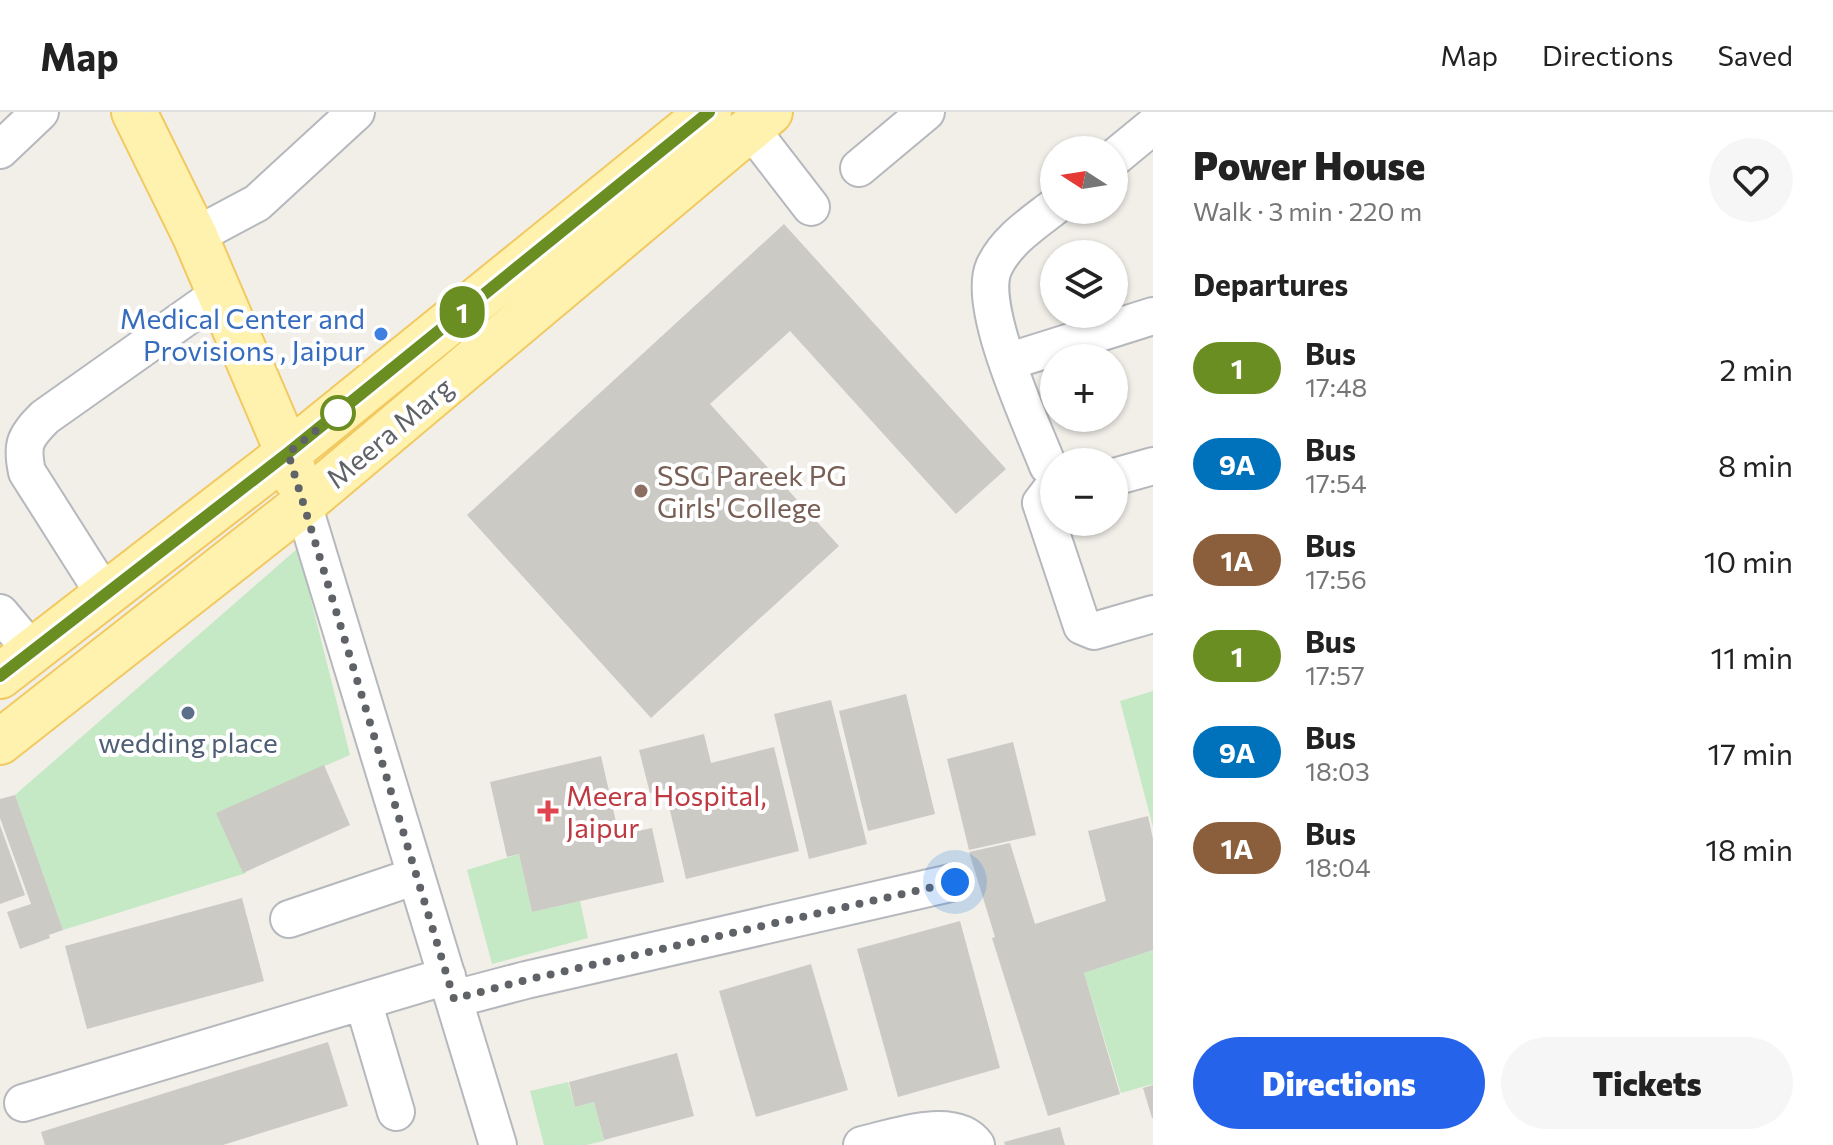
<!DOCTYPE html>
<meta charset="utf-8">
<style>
:root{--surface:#fff;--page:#f6f6f6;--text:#222;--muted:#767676;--line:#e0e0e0;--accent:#2563eb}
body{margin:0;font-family:Commissioner,sans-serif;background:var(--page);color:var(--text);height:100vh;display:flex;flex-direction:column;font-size:30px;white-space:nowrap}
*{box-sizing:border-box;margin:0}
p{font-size:26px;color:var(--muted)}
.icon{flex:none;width:44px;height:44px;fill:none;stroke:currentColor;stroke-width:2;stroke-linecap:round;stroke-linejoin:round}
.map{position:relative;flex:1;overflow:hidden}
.panel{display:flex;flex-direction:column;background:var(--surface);width:680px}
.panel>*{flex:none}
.badge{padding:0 16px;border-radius:26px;font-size:28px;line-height:52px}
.needle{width:52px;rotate:282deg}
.buttons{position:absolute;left:1040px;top:24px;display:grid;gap:16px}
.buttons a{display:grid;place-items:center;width:88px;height:88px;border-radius:50%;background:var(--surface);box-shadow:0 2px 6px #0004;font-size:40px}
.you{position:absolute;width:40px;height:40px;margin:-20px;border:6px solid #fff;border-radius:50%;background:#1a73e8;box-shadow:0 0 0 12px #1a73e833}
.map>.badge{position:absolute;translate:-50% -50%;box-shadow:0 0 0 4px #fff}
h2{padding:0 40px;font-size:30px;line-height:72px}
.round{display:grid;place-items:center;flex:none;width:84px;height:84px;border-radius:42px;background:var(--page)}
.overview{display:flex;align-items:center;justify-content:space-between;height:136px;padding:0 40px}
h1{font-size:38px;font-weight:800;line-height:60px}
.button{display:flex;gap:16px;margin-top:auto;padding:16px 40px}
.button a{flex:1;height:92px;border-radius:48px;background:var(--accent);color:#fff;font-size:32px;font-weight:800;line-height:92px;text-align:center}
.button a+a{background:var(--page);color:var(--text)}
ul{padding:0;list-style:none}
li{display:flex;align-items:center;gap:24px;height:96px;padding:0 40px}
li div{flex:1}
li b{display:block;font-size:30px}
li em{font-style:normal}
li .badge{min-width:88px;font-weight:700;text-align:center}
header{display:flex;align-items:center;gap:48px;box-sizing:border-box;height:112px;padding:0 40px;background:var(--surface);border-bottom:2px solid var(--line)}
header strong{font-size:38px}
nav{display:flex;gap:44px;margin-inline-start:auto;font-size:28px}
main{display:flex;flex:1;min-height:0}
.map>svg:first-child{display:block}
.green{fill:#c5e8c5}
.building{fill:#cccac5}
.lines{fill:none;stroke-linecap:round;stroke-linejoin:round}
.minor-casing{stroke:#b5b8bc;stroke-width:40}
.major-casing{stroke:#f2c960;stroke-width:48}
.minor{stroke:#fff;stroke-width:36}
.major{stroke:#fff2af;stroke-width:44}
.line-casing{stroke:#fff;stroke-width:18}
.line{stroke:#6b8e23;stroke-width:12}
.walk{stroke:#5f6368;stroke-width:8;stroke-dasharray:0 14.4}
.shop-dot{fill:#3f7fe0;stroke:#fff;stroke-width:3}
.stop-dot{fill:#fff;stroke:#6b8e23;stroke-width:4}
.education-dot{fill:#8d6e63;stroke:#fff;stroke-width:3}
.service-dot{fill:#5c6f8a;stroke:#fff;stroke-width:3}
.health-dot{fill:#e0444e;stroke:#fff;stroke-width:3}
.labels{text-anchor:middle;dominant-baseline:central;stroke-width:8;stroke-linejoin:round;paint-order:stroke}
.shop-label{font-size:28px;fill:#366cbe;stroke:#fff;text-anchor:end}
.street-label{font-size:28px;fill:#5f6368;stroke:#fff}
.education-label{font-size:28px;fill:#785e54;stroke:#fff;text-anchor:start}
.service-label{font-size:28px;fill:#4e5e75;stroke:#fff}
.health-label{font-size:28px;fill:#be3a42;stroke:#fff;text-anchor:start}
</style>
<header>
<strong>Map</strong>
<nav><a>Map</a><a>Directions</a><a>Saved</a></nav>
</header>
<main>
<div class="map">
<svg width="1153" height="1033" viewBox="0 0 1153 1033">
<rect width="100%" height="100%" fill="#f1efe8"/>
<path class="green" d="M298 436 350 643 219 700 246 761 63 818 15 683Z
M1153 579V715L1120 589Z
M519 742 532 800 580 789 588 826 492 852 467 758Z
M1153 838V972L1121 981 1084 861Z
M568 970 575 995 594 990 604 1029 586 1033H544L530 979Z"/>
<path class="building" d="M784 112 1006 357 956 402 790 219 710 292 839 434 651 606 467 403Z
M906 582 935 702 868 719 839 599Z
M831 588 867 732 809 747 774 602Z
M704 622 711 651 774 635 799 739 686 767 665 677 650 681 639 638Z
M1013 630 1036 723 969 738 947 647Z
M601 644 619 723 652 716 664 770 532 800 519 742 507 745 490 670Z
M324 653 350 713 243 761 216 701Z
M15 683 63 818 49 823 50 826 20 837 7 800 31 792 0 706V687Z
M1148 704 1153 727V838L1084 861 1120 982 1048 1004 992 826 995 825 969 740 1010 731 1035 812 1106 789 1088 719Z
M0 713 25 783 0 792Z
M242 786 264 869 87 917 65 834Z
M960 809 1000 956 898 985 857 837Z
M811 852 848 978 756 1005 719 879Z
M328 930 348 994 223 1033H45L41 1020Z
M677 941 694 1004 604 1028 594 990 575 995 569 970Z
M1153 973V1006H1152L1143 976Z
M1060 1015 1065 1033H1005L1004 1030Z"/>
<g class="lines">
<defs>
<path id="minor" d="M750 16 811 95
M0 38 40 0
M1114 46 1153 14
M859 56 926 0
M1054 95C1032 112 1006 129 994 155 976 194 1032 313 1048 354L1054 358
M195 124 257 91 356 0
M1007 250 1153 204
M1114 365 1153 354
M1054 374 1041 391 1082 514 1094 519 1153 502
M303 392 498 1033
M105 483 27 360C21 332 25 325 45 305L219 182
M0 501 32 539
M289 807 416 764
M454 887 526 868 955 770
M363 889 396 1000
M23 991 447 864
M862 1033C893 1026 954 1003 976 1033"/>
<path id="major" d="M134 0 195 124 288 341 296 367
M0 564 288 341 709 0
M0 630 303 392 770 0"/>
</defs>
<use href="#minor" class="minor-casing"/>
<use href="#major" class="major-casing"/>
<use href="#minor" class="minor"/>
<use href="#major" class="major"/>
</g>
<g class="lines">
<defs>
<path id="line" d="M0 564 288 341 709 0"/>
</defs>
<use href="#line" class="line-casing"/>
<use href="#line" class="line"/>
<path class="walk" d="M338 301 288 341 454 887 526 868 955 770"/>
</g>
<circle class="shop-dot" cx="381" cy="222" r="8"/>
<circle class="stop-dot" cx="338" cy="301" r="16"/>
<circle class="education-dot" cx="641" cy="379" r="8"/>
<circle class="service-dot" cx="188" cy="601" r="8"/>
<path class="health-dot" d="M544 687h8v8h8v8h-8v8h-8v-8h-8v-8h8z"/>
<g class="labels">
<g class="shop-label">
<text x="365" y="206">Medical Center and<tspan x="365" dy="32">Provisions , Jaipur</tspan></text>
</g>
<g class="street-label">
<text transform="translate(389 320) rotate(-40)">Meera Marg</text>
</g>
<g class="education-label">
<text x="657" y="363">SSG Pareek PG<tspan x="657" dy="32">Girls' College</tspan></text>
</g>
<g class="service-label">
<text x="188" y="630">wedding place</text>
</g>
<g class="health-label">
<text x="566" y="683">Meera Hospital,<tspan x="566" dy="32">Jaipur</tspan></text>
</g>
</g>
</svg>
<div class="buttons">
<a><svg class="needle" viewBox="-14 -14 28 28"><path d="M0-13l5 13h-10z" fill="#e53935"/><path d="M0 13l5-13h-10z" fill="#767676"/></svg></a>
<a><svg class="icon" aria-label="layers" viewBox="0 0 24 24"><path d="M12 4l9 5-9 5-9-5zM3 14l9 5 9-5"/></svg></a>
<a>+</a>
<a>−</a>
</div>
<div class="you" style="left:955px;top:770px"></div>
<b class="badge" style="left:462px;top:200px;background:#6b8e23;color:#fff">1</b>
</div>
<section class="panel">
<div class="overview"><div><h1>Power House</h1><p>Walk · 3 min · 220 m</p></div><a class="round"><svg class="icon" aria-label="heart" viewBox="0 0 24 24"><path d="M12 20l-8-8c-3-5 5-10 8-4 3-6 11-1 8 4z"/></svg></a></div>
<h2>Departures</h2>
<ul>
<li><span class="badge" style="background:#6b8e23;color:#fff">1</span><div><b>Bus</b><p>17:48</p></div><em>2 min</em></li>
<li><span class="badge" style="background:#0072bc;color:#fff">9A</span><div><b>Bus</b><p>17:54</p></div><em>8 min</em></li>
<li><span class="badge" style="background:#8b5e3c;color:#fff">1A</span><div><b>Bus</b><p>17:56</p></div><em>10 min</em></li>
<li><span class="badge" style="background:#6b8e23;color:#fff">1</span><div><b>Bus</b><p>17:57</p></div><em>11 min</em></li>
<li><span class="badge" style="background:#0072bc;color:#fff">9A</span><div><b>Bus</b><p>18:03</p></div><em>17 min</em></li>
<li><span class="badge" style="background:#8b5e3c;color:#fff">1A</span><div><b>Bus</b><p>18:04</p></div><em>18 min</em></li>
</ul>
<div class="button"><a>Directions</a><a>Tickets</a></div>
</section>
</main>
